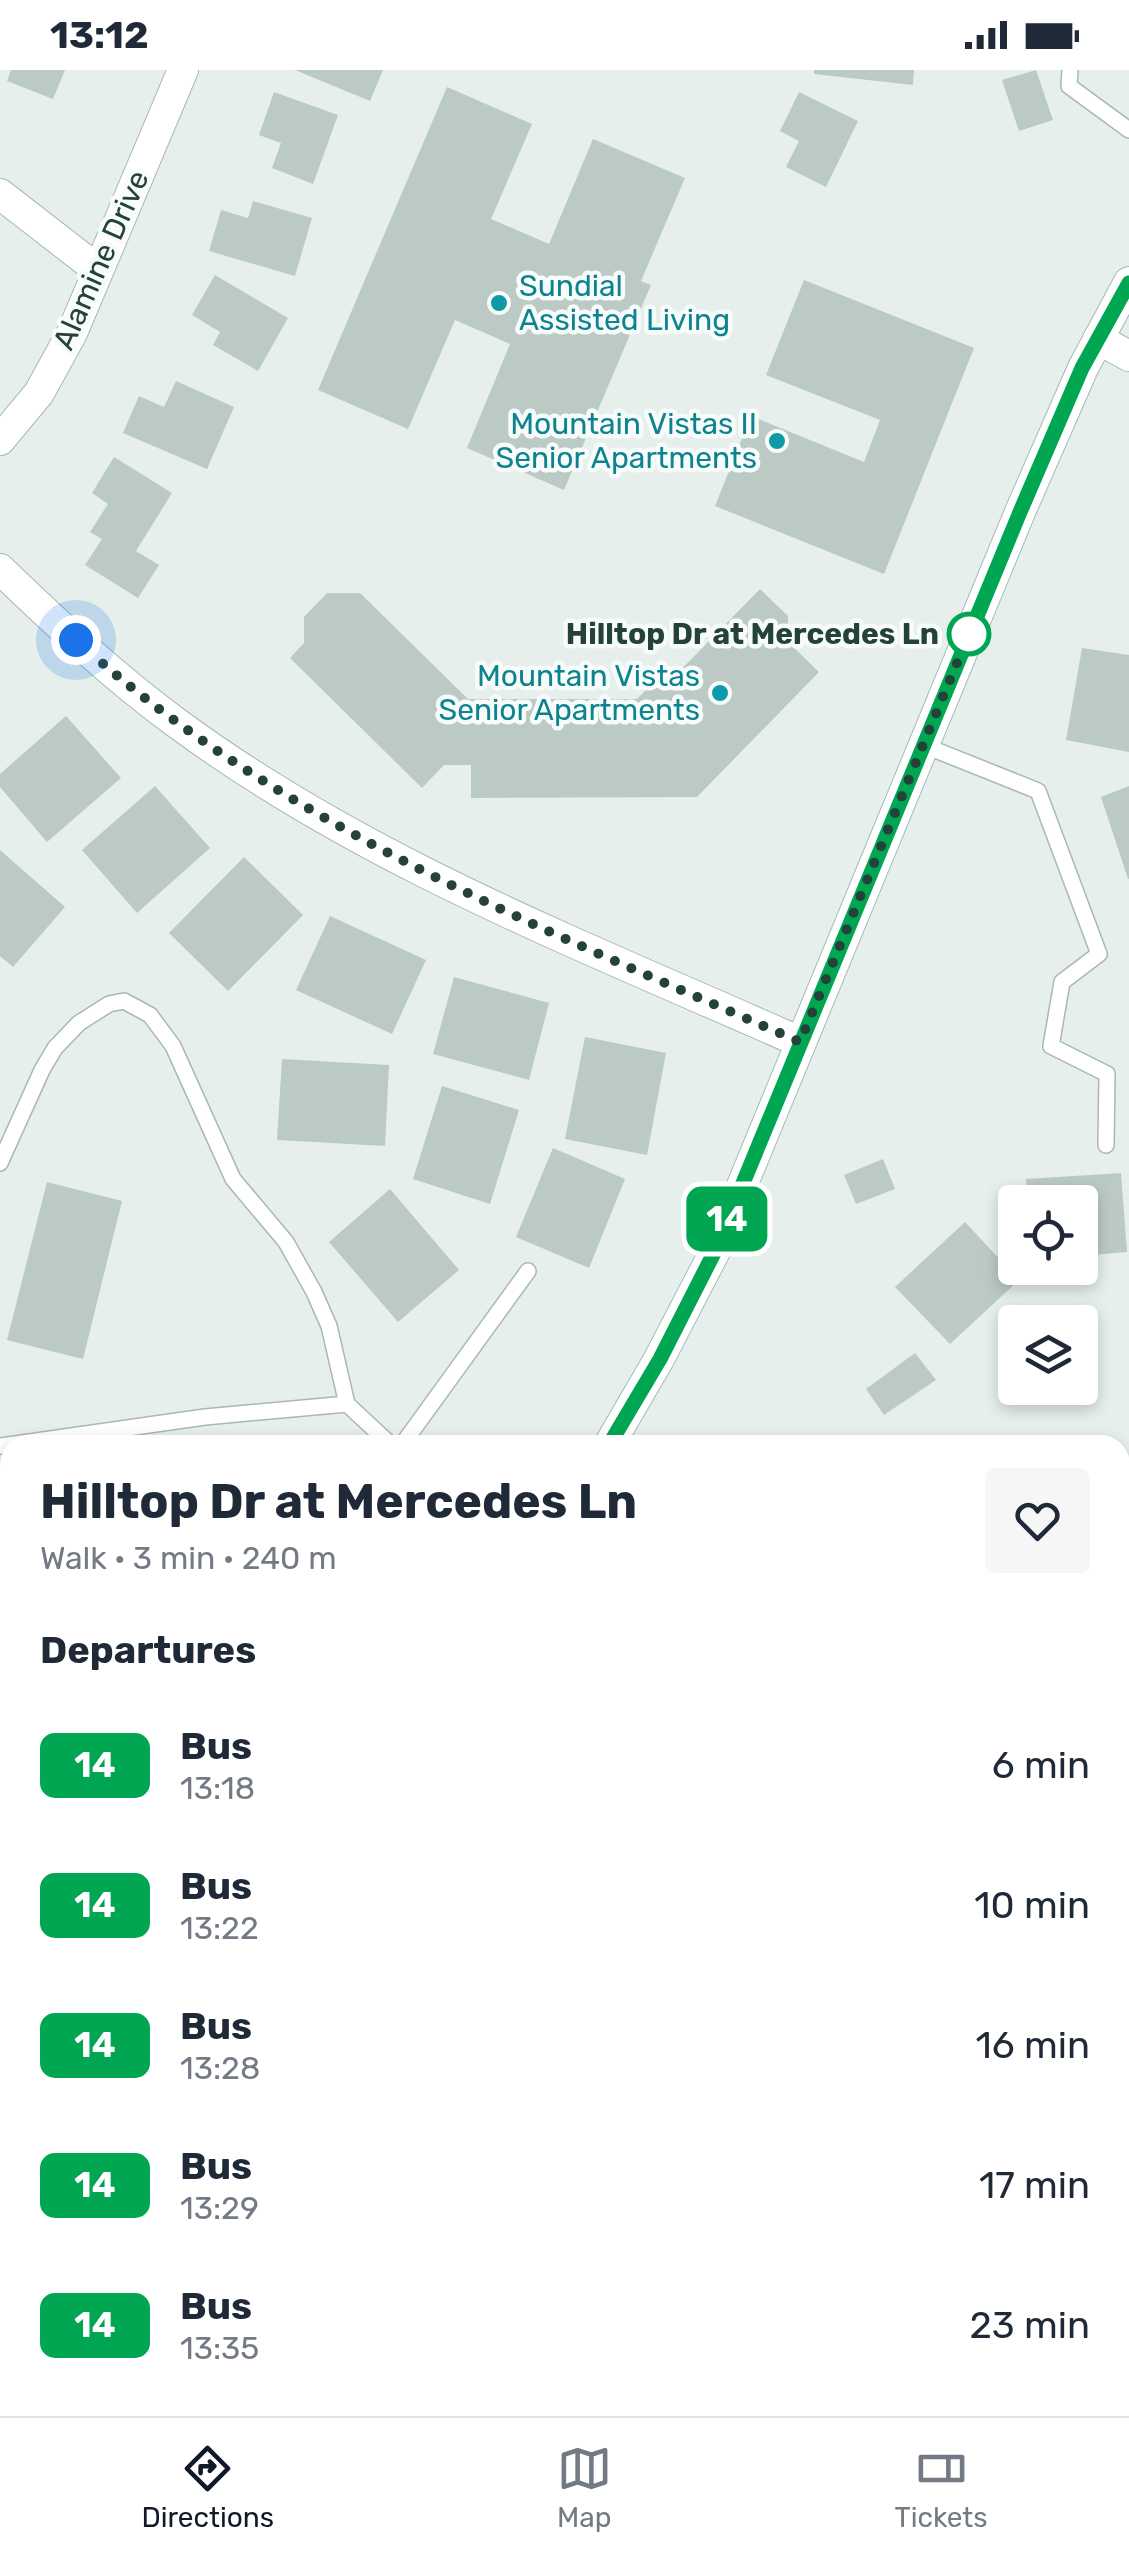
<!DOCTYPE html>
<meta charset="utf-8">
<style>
:root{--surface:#fff;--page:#f6f6f7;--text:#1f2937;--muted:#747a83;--line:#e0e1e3;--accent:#111827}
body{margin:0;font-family:Rubik,sans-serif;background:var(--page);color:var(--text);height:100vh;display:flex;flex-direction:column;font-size:38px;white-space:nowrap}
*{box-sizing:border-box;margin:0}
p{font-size:32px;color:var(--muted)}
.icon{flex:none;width:55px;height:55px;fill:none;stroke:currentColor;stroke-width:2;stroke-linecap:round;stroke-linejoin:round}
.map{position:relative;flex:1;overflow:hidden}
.details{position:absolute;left:0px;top:1365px;width:1130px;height:982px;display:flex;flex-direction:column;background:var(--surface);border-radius:30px 30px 0 0;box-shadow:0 5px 15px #0003}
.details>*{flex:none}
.badge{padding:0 20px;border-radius:15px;font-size:35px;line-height:65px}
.buttons{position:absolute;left:998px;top:1115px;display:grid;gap:20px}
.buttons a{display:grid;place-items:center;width:100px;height:100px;border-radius:10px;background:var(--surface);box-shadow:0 5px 15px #0003;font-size:50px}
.you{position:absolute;width:50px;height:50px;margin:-25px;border:8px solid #fff;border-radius:50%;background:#1a73e8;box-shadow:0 0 0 15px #1a73e833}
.map>.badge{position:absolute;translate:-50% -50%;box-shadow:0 0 0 5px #fff}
h2{padding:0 40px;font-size:38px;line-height:90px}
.round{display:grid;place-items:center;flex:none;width:105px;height:105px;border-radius:10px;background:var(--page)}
.head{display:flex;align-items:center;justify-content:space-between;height:170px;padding:0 40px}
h1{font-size:48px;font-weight:700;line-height:75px}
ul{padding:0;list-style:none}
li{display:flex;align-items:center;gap:30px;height:140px;padding:0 40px}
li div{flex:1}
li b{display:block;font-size:38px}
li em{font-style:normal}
li .badge{min-width:110px;font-weight:700;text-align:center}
.status{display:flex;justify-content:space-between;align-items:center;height:70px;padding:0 50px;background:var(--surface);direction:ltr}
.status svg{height:28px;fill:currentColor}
.menu{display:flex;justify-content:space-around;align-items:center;height:140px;border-top:2px solid var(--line);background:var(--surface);font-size:28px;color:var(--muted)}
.menu a{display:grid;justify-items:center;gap:5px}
.menu .current{color:var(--accent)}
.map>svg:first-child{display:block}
.green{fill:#bfe0c8}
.building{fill:#bbcac4}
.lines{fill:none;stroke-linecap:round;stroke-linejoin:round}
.service-casing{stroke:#a8b8b2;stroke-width:18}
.minor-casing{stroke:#a8b8b2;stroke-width:32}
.secondary-casing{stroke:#a4bbb3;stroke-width:32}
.service{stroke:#fff;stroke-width:15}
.minor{stroke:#fff;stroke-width:30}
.secondary{stroke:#fff;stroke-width:30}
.line-casing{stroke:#fff;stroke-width:22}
.line{stroke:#00a651;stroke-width:15}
.walk{stroke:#24423a;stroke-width:10;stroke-dasharray:0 18}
.culture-dot{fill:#0f9aa8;stroke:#f7fbf9;stroke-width:4}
.stop-dot{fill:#fff;stroke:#00a651;stroke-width:5}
.labels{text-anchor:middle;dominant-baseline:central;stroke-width:9;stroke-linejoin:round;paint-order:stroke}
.street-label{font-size:30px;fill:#24423a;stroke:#f7fbf9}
.culture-label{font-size:30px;fill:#0d838f;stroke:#f7fbf9;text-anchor:end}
.stop-label{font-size:30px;font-weight:bold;fill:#24423a;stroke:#f7fbf9;text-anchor:end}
</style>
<div class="status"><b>13:12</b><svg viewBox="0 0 49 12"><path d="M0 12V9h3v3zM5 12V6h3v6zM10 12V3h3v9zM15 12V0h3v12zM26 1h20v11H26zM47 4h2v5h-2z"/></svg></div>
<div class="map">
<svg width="1129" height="2346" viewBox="0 0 1129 2346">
<rect width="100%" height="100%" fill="#e6efeb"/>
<path class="green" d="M1129 1418V2346H944L943 2338H1120V1424Z"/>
<path class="building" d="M11 0H65L53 29 7 11Z
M295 0H383L370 31Z
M814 0H914L913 15 814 4Z
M1036 0 1053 50 1019 61 1002 10Z
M447 17 532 54 491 149 549 174 593 69 685 108 641 211 651 215 564 420 467 378 510 274 455 250 408 359 318 320Z
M274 22 338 45 313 114 272 98 281 73 259 65Z
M799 22 858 51 826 117 786 97 799 71 780 61Z
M253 131 312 148 295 206 209 181 221 140 248 148Z
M215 205 288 248 258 301 213 275 220 262 192 245Z
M804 210 974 278 884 504 715 436 751 346 864 392 880 350 766 305Z
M176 311 234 337 207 399 123 363 139 326 164 337Z
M114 387 172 423 136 481 159 495 138 528 85 495 102 469 90 462 108 434 92 423Z
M760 519 788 546V572L819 602 697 727 471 728V695H444L422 718 290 588 304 573V547L327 523H360L468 629H637L648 618H663Z
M1082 578 1129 585V682L1066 670Z
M66 646 121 708 47 772 0 717V704Z
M155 716 210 778 137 843 82 780Z
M1129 716V809H1128L1101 727Z
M0 780 65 837 13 897 0 886Z
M244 787 303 845 228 921 169 863Z
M330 846 426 890 392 964 296 920Z
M454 907 549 933 529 1010 433 984Z
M585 967 666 983 647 1085 565 1069Z
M282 989 389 995 385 1076 277 1070Z
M442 1016 519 1040 490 1134 413 1109Z
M553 1078 625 1109 589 1198 516 1167Z
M883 1089 895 1119 856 1134 844 1105Z
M1121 1103 1127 1182 1080 1186V1132H1028L1026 1109Z
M47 1112 122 1131 83 1289 7 1270Z
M390 1119 459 1200 398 1252 329 1172Z
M965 1152 1019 1210 950 1274 895 1217Z
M915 1283 936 1310 884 1345 866 1319Z
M0 1513 10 1542V1554L0 1557Z
M10 2094V2217L0 2220V2097Z
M217 2338H334V2346H217Z
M379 2338H507L506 2346H378Z
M543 2338H646V2346H543Z
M786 2338H867L868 2346H787Z"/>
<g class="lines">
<defs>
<path id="service" d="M1070 0 1069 16 1129 60
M923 675 1038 721 1099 884 1062 912 1051 976 1107 1004 1106 1075
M0 1093 42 1000 55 978 79 953 109 934 124 931 150 945 173 976 233 1109 286 1172 314 1222 329 1256 347 1334 391 1375
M402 1375 528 1201
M0 1376 205 1347 347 1334"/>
<path id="minor" d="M0 124 98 200
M1098 269 1129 286
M0 370 39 323 72 263 183 0
M0 499C56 553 115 608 178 654 367 793 587 877 800 972
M714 2346 715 2338"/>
<path id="secondary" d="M609 1375 659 1289 715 1181 1020 442 1083 298 1129 212
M0 1954 10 1946"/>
</defs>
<use href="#service" class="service-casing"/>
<use href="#minor" class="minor-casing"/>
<use href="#secondary" class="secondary-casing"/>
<use href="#service" class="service"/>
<use href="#minor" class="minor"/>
<use href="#secondary" class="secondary"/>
</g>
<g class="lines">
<defs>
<path id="line" d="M609 1375 660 1289 715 1181 1020 442 1082 298 1129 213"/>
</defs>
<use href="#line" class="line-casing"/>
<use href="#line" class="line"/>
<path class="walk" d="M76 570C284 759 547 860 800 972L969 564"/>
</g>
<g class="culture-dot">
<circle cx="499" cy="233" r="10"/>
<circle cx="777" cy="371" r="10"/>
<circle cx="720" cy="623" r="10"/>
</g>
<circle class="stop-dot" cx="969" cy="564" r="20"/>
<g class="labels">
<g class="street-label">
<text transform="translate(101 190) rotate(-66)">Alamine Drive</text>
</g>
<g class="culture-label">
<text x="519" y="216" text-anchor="start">Sundial<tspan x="519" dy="34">Assisted Living</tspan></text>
<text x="757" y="354">Mountain Vistas II<tspan x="757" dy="34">Senior Apartments</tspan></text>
<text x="700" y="606">Mountain Vistas<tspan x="700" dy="34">Senior Apartments</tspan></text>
</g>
<g class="stop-label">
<text x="939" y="564">Hilltop Dr at Mercedes Ln</text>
</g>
</g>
</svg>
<div class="buttons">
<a><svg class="icon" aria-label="locate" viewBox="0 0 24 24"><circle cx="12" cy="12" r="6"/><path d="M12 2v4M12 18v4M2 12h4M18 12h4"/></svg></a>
<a><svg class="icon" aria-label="layers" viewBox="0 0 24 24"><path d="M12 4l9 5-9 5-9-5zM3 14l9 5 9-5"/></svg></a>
</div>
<div class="you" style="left:76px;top:570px"></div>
<b class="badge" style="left:727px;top:1149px;background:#00a651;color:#fff">14</b>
<section class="details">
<div class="head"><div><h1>Hilltop Dr at Mercedes Ln</h1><p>Walk · 3 min · 240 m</p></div><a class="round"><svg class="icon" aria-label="heart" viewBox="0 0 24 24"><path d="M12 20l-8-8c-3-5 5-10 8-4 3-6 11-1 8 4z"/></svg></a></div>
<h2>Departures</h2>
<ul>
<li><span class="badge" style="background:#00a651;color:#fff">14</span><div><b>Bus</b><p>13:18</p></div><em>6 min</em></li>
<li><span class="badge" style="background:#00a651;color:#fff">14</span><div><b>Bus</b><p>13:22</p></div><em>10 min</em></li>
<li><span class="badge" style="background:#00a651;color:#fff">14</span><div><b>Bus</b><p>13:28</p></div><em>16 min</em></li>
<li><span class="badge" style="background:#00a651;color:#fff">14</span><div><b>Bus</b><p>13:29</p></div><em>17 min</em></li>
<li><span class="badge" style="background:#00a651;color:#fff">14</span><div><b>Bus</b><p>13:35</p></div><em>23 min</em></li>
</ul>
</section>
</div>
<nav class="menu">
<a class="current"><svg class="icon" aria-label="directions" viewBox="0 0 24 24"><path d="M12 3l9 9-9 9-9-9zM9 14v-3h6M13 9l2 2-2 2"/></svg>Directions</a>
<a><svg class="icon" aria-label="map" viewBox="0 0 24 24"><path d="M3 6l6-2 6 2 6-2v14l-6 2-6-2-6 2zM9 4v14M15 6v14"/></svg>Map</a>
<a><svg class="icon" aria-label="tickets" viewBox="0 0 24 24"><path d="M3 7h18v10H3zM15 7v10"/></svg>Tickets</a>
</nav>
